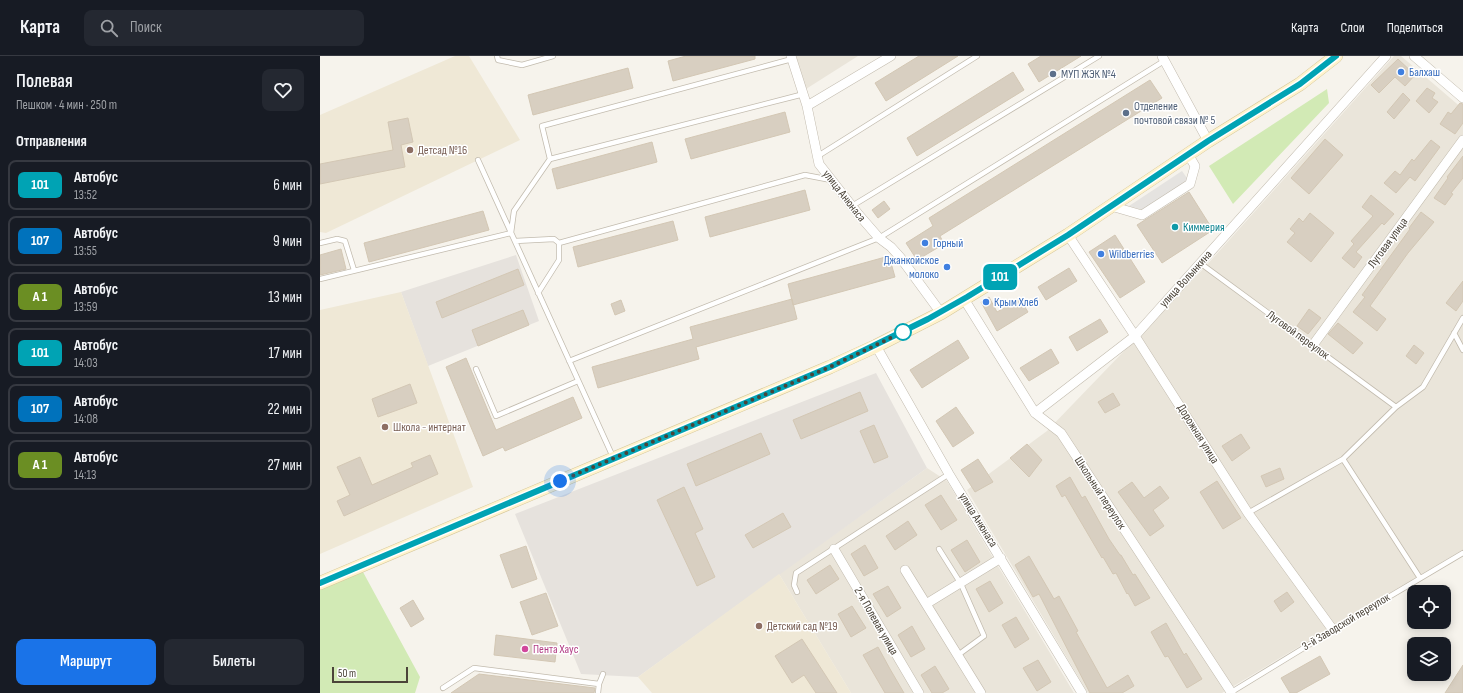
<!DOCTYPE html>
<html lang="ru">
<meta charset="utf-8">
<style>
:root{--surface:#171b24;--page:#242831;--text:#f1f3f6;--muted:#9ea1a6;--line:#363941;--accent:#1a73e8}
body{margin:0;font-family:"Sofia Sans Condensed",sans-serif;background:var(--page);color:var(--text);height:100vh;display:flex;flex-direction:column;font-size:15px;white-space:nowrap}
*{box-sizing:border-box;margin:0}
p{font-size:13px;color:var(--muted)}
.icon{flex:none;width:22px;height:22px;fill:none;stroke:currentColor;stroke-width:2;stroke-linecap:round;stroke-linejoin:round}
.map{position:relative;flex:1;overflow:hidden}
.details{display:flex;flex-direction:column;background:var(--surface);width:320px}
.details>*{flex:none}
.badge{padding:0 8px;border-radius:6px;font-size:14px;line-height:26px}
.buttons{position:absolute;left:1087px;top:529px;display:grid;gap:8px}
.buttons a{display:grid;place-items:center;width:44px;height:44px;border-radius:8px;background:var(--surface);box-shadow:0 2px 10px #0003;font-size:20px}
.scale{position:absolute;left:12px;bottom:10px;width:76px;box-sizing:border-box;padding-left:4px;border:2px solid #4b4439;border-top:0;font-size:11px;line-height:14px;white-space:nowrap;color:#4b4439;-webkit-text-stroke:3px #fff;paint-order:stroke}
.you{position:absolute;width:20px;height:20px;margin:-10px;border:3px solid #fff;border-radius:50%;background:#1a73e8;box-shadow:0 0 0 6px #1a73e833}
.map>.badge{position:absolute;translate:-50% -50%;box-shadow:0 0 0 2px #fff}
h2{padding:0 16px;font-size:15px;line-height:36px}
.round{display:grid;place-items:center;flex:none;width:42px;height:42px;border-radius:8px;background:var(--page)}
.head{display:flex;align-items:center;justify-content:space-between;height:68px;padding:0 16px}
h1{font-size:19px;font-weight:600;line-height:30px}
.primary-button{display:flex;gap:8px;margin-top:auto;padding:8px 16px}
.primary-button a{flex:1;height:46px;border-radius:8px;background:var(--accent);color:#fff;font-size:16px;font-weight:600;line-height:46px;text-align:center}
.primary-button a+a{background:var(--page);color:var(--text)}
ul{padding:0;list-style:none}
li{display:flex;align-items:center;gap:12px;height:50px;margin:0 8px 6px;padding:0 8px;border:2px solid var(--line);border-radius:8px}
li div{flex:1}
li b{display:block;font-size:15px}
li em{font-style:normal}
li .badge{min-width:44px;font-weight:700;text-align:center}
header{display:flex;align-items:center;gap:24px;box-sizing:border-box;height:56px;padding:0 20px;background:var(--surface);border-bottom:1px solid var(--line)}
header strong{font-size:19px}
nav{display:flex;gap:22px;margin-inline-start:auto;font-size:14px}
.search{width:280px;height:36px;background:var(--page);display:flex;align-items:center;gap:10px;box-sizing:border-box;padding:0 14px;border-radius:8px;color:var(--muted);font-size:15px}
main{display:flex;flex:1;min-height:0}
.map>svg:first-child{display:block}
.residential{fill:#eae5da}
.industrial{fill:#e6e2dd}
.education{fill:#efe8d6}
.green{fill:#d2eab5}
.parking{fill:#e5e3e0}
.building{fill:#d8cfc1;stroke:#d3c7b4}
.lines{fill:none;stroke-linecap:round;stroke-linejoin:round}
.lane-casing{stroke:#c2bbae;stroke-width:6}
.street-casing{stroke:#c2bbae;stroke-width:10}
.secondary-casing{stroke:#d6c79b;stroke-width:14}
.lane{stroke:#fff;stroke-width:4.5}
.street{stroke:#fff;stroke-width:9}
.secondary{stroke:#fff3cd;stroke-width:13}
.line-casing{stroke:#fff;stroke-width:9}
.line{stroke:#00a3b4;stroke-width:6}
.walk{stroke:#4b4439;stroke-width:4;stroke-dasharray:0 7.2}
.shop-dot{fill:#3f7fe0;stroke:#fff;stroke-width:1.5}
.service-dot{fill:#5c6f8a;stroke:#fff;stroke-width:1.5}
.education-dot{fill:#8d6e63;stroke:#fff;stroke-width:1.5}
.culture-dot{fill:#0f9aa8;stroke:#fff;stroke-width:1.5}
.stop-dot{fill:#fff;stroke:#00a3b4;stroke-width:2}
.hotel-dot{fill:#d1479c;stroke:#fff;stroke-width:1.5}
.labels{text-anchor:middle;dominant-baseline:central;stroke-width:3;stroke-linejoin:round;paint-order:stroke}
.shop-label{font-size:12px;fill:#366cbe;stroke:#fff;text-anchor:start}
.service-label{font-size:12px;fill:#4e5e75;stroke:#fff;text-anchor:start}
.education-label{font-size:12px;fill:#785e54;stroke:#fff;text-anchor:start}
.street-label{font-size:12px;fill:#4b4439;stroke:#fff}
.culture-label{font-size:12px;fill:#0d838f;stroke:#fff;text-anchor:start}
.hotel-label{font-size:12px;fill:#b23c85;stroke:#fff;text-anchor:start}
</style>
<header>
<strong>Карта</strong>
<div class="search"><svg class="icon" aria-label="search" viewBox="0 0 24 24"><circle cx="10" cy="10" r="6"/><path d="M15 15l6 6"/></svg>Поиск</div>
<nav><a>Карта</a><a>Слои</a><a>Поделиться</a></nav>
</header>
<main>
<section class="details">
<div class="head"><div><h1>Полевая</h1><p>Пешком · 4 мин · 250 m</p></div><a class="round"><svg class="icon" aria-label="heart" viewBox="0 0 24 24"><path d="M12 20l-8-8c-3-5 5-10 8-4 3-6 11-1 8 4z"/></svg></a></div>
<h2>Отправления</h2>
<ul>
<li><span class="badge" style="background:#00a3b4;color:#fff">101</span><div><b>Автобус</b><p>13:52</p></div><em>6 мин</em></li>
<li><span class="badge" style="background:#0072bc;color:#fff">107</span><div><b>Автобус</b><p>13:55</p></div><em>9 мин</em></li>
<li><span class="badge" style="background:#6b8e23;color:#fff">A 1</span><div><b>Автобус</b><p>13:59</p></div><em>13 мин</em></li>
<li><span class="badge" style="background:#00a3b4;color:#fff">101</span><div><b>Автобус</b><p>14:03</p></div><em>17 мин</em></li>
<li><span class="badge" style="background:#0072bc;color:#fff">107</span><div><b>Автобус</b><p>14:08</p></div><em>22 мин</em></li>
<li><span class="badge" style="background:#6b8e23;color:#fff">A 1</span><div><b>Автобус</b><p>14:13</p></div><em>27 мин</em></li>
</ul>
<div class="primary-button"><a>Маршрут</a><a>Билеты</a></div>
</section>
<div class="map">
<svg width="1143" height="637" viewBox="0 0 1143 637">
<rect width="100%" height="100%" fill="#f6f3ec"/>
<path class="residential" d="M474 0H538L486 33Z
M1074 0H1081L1143 53V498L1005 575 902 637H768L647 434 727 375 885 211Z
M607 412 627 425 754 637H531L459 518Z"/>
<path class="industrial" d="M196 199 219 265 108 310 81 236Z
M556 317 607 412 318 621 261 618 195 458Z"/>
<path class="education" d="M135 0H149L200 84 6 177 0 176V59Z
M81 236 153 431 0 498V254Z
M459 518 531 637H332L318 621Z"/>
<path class="green" d="M1007 33 1009 47 913 148 889 110Z
M43 516 100 621 95 637H0V533Z"/>
<path class="parking" d="M862 115 869 125 823 154 809 150Z"/>
<path class="building" d="M366 0H435V3L353 25 348 5Z
M599 0H638L566 45 555 27Z
M721 0H761L719 26 708 8Z
M1078 3 1095 19 1085 30 1075 21 1059 37 1051 29Z
M308 12 313 32 213 59 208 39Z
M693 16 704 34 597 100 587 82Z
M830 24 842 42 620 180 624 188 597 204 586 187 613 170 609 162Z
M1107 32 1115 37 1112 42 1118 46 1109 57 1096 45Z
M1083 37 1090 44 1074 63 1067 56Z
M1140 47 1143 48V67L1135 78 1120 68 1128 56 1131 58Z
M465 56 470 76 371 103 365 83Z
M88 62 93 86 81 89 85 111 0 128V108L73 94 68 66Z
M1005 83 1023 99 989 138 971 122Z
M1111 84 1120 91 1095 125 1090 121 1076 137 1064 127 1075 115 1080 119 1092 103 1094 105Z
M332 86 337 106 237 133 232 113Z
M1143 100V122L1131 137 1133 138 1125 149 1114 142 1128 122 1127 121Z
M485 134 490 154 390 181 385 161Z
M869 136 893 174 842 207 817 169Z
M1051 139 1074 158 1064 169 1062 167 1036 196 1042 201 1034 212 1022 202 1034 188 1031 185 1053 160 1042 151Z
M564 145 570 153 558 162 552 154Z
M163 155 169 174 49 206 44 187Z
M1101 156 1114 166 1088 197 1050 250 1066 263 1057 275 1033 256 1045 241 1042 239 1090 173 1089 172Z
M990 157 1014 177 991 206 967 186 975 177 970 173 979 162 983 166Z
M353 165 358 184 258 211 253 191Z
M795 179 825 226 800 242 769 196Z
M21 193 26 213 0 219V199Z
M569 200 575 221 473 249 468 228Z
M749 212 757 225 726 244 718 231Z
M198 213 204 229 122 262 116 246Z
M1143 225V245L1136 255 1126 247Z
M669 241 677 256 700 243 708 256 677 275 661 246Z
M472 243 477 263 376 291 379 303 278 332 272 311 373 283 370 271Z
M301 244 305 255 295 259 291 248Z
M989 253 1001 262 988 278 977 270Z
M203 254 209 269 158 290 152 274Z
M780 263 788 276 757 295 749 281Z
M1018 267 1043 287 1033 298 1008 278Z
M638 284 649 302 602 332 590 314Z
M1094 289 1104 297 1096 308 1086 300Z
M731 293 739 307 709 325 700 312Z
M146 302 176 374 253 341 262 362 185 395 183 391 163 400 126 311Z
M90 328 97 347 58 361 52 343Z
M540 336 548 355 481 383 473 364Z
M793 337 800 349 785 357 778 346Z
M636 351 654 377 633 391 616 365Z
M554 369 568 401 554 407 540 375Z
M441 377 450 398 376 430 367 408Z
M921 378 930 392 912 405 902 390Z
M707 388 722 404 709 421 690 402Z
M110 399 118 418 24 460 17 445 30 439 17 411 40 401 52 429 93 411 91 407Z
M658 403 673 426 655 436 641 414Z
M960 412 964 423 946 431 941 420Z
M750 421 762 442 765 440 789 483 800 499H801L813 519 815 518 830 542 815 550 808 537 807 538 796 517 793 518 783 501 782 502 745 439 742 441 736 430Z
M897 425 921 462 903 473 880 436Z
M812 426 824 442 840 430 849 442 833 454 844 470 830 480 798 436Z
M364 431 383 473 375 477 395 521 377 530 337 444Z
M621 439 637 464 621 474 605 449Z
M463 457 471 471 433 492 425 479Z
M588 465 597 479 575 494 566 480Z
M647 484 660 506 645 516 631 494Z
M545 489 558 512 544 520 531 498Z
M206 490 217 523 192 532 180 499Z
M709 500 734 543 739 540 758 575 756 576 787 632 808 619 814 630 802 637H770L719 538 713 541 695 509Z
M510 509 519 523 496 538 487 524Z
M670 525 683 547 669 556 656 533Z
M568 530 581 552 567 561 553 538Z
M967 536 974 546 961 556 954 545Z
M226 537 238 570 212 579 200 546Z
M93 544 104 563 91 571 80 552Z
M532 550 546 572 531 581 518 558Z
M696 561 709 583 695 592 682 569Z
M846 567 864 599 866 597 882 623 867 632 848 600 845 601 831 576Z
M592 570 605 593 591 601 578 579Z
M176 579 237 587 235 606 174 599Z
M482 583 517 637H496L484 619 472 627 455 600Z
M558 591 570 613 584 637H565L543 599Z
M1000 600 1010 618 976 637H970L961 622Z
M718 604 731 626 717 635 703 612Z
M1143 609V637H1125Z
M615 610 629 633 622 637H612L601 619Z
M159 618 275 632 274 637H131Z"/>
<g class="lines">
<defs>
<path id="lane" d="M177 0 178 4 202 9 233 0
M498 100 657 0
M230 103 222 70 472 3
M158 104 293 401
M532 150 779 0
M195 185 234 183 239 187 485 119 511 124
M0 187 17 183 25 185 34 214
M880 207 1076 351
M0 223 191 177 194 155 230 103 484 38
M218 237 239 204V187
M1134 277 1143 294
M249 305 559 182 844 5
M156 313 176 360 258 325
M1023 403 1100 522
M928 457 1023 403 1076 351 1103 331 1143 262
M619 493 641 528 664 580 638 599
M477 536 474 529 476 517 629 418
M279 628 283 618
M123 632 154 612 279 628 278 637
M910 637 1013 574 1143 497"/>
<path id="street" d="M471 0 487 50 499 108 539 159 559 182 571 191 580 201 621 257
M842 0 888 85
M1094 0 1143 42
M487 50 571 0
M791 150 822 159 870 128 875 110 868 98
M748 179 815 280 928 457 1013 574
M644 243 715 357 741 377 911 636
M993 289 1143 84
M556 290 629 418 762 637
M715 357 815 280 1066 0
M514 493 599 637
M585 514 661 637
M606 548 681 502"/>
<path id="secondary" d="M0 527 510 311 556 290 621 257 647 241 748 179 888 85 980 28 1016 0"/>
</defs>
<use href="#lane" class="lane-casing"/>
<use href="#street" class="street-casing"/>
<use href="#secondary" class="secondary-casing"/>
<use href="#lane" class="lane"/>
<use href="#street" class="street"/>
<use href="#secondary" class="secondary"/>
</g>
<g class="lines">
<defs>
<path id="line" d="M0 527 510 311 608 263 647 241 748 179 888 85 980 28 1016 0"/>
</defs>
<use href="#line" class="line-casing"/>
<use href="#line" class="line"/>
<path class="walk" d="M240 425 510 311 583 276"/>
</g>
<g class="shop-dot">
<circle cx="1081" cy="16" r="4"/>
<circle cx="605" cy="187" r="4"/>
<circle cx="781" cy="198" r="4"/>
<circle cx="627" cy="211" r="4"/>
<circle cx="666" cy="246" r="4"/>
</g>
<g class="service-dot">
<circle cx="733" cy="18" r="4"/>
<circle cx="806" cy="57" r="4"/>
</g>
<g class="education-dot">
<circle cx="90" cy="94" r="4"/>
<circle cx="65" cy="371" r="4"/>
<circle cx="439" cy="570" r="4"/>
</g>
<circle class="culture-dot" cx="855" cy="171" r="4"/>
<circle class="stop-dot" cx="583" cy="276" r="8"/>
<circle class="hotel-dot" cx="205" cy="593" r="4"/>
<g class="labels">
<g class="shop-label">
<text x="1089" y="16">Балхаш</text>
<text x="613" y="187">Горный</text>
<text x="789" y="198">Wildberries</text>
<text x="619" y="204" text-anchor="end">Джанкойское<tspan x="619" dy="14">молоко</tspan></text>
<text x="674" y="246">Крым Хлеб</text>
</g>
<g class="service-label">
<text x="741" y="18">МУП ЖЭК №4</text>
<text x="814" y="50">Отделение<tspan x="814" dy="14">почтовой связи № 5</tspan></text>
</g>
<g class="education-label">
<text x="98" y="94">Детсад №16</text>
<text x="73" y="371">Школа - интернат</text>
<text x="447" y="570">Детский сад №19</text>
</g>
<g class="street-label">
<text transform="translate(524 140) rotate(52)">улица Анюнаса</text>
<text transform="translate(1068 187) rotate(-54)">Луговая улица</text>
<text transform="translate(866 223) rotate(-48)">улица Волынкина</text>
<text transform="translate(978 279) rotate(36)">Луговой переулок</text>
<text transform="translate(878 378) rotate(58)">Дорожная улица</text>
<text transform="translate(780 437) rotate(57)">Школьный переулок</text>
<text transform="translate(658 464) rotate(58)">улица Анюнаса</text>
<text transform="translate(556 565) rotate(60)">2-я Полевая улица</text>
<text transform="translate(1026 566) rotate(-31)">3-й Заводской переулок</text>
</g>
<g class="culture-label">
<text x="863" y="171">Киммерия</text>
</g>
<g class="hotel-label">
<text x="213" y="593">Пента Хаус</text>
</g>
</g>
</svg>
<div class="buttons">
<a><svg class="icon" aria-label="locate" viewBox="0 0 24 24"><circle cx="12" cy="12" r="6"/><path d="M12 2v4M12 18v4M2 12h4M18 12h4"/></svg></a>
<a><svg class="icon" aria-label="layers" viewBox="0 0 24 24"><path d="M12 4l9 5-9 5-9-5zM3 14l9 5 9-5"/></svg></a>
</div>
<div class="scale">50 m</div>
<div class="you" style="left:240px;top:425px"></div>
<b class="badge" style="left:680px;top:221px;background:#00a3b4;color:#fff">101</b>
</div>
</main>
